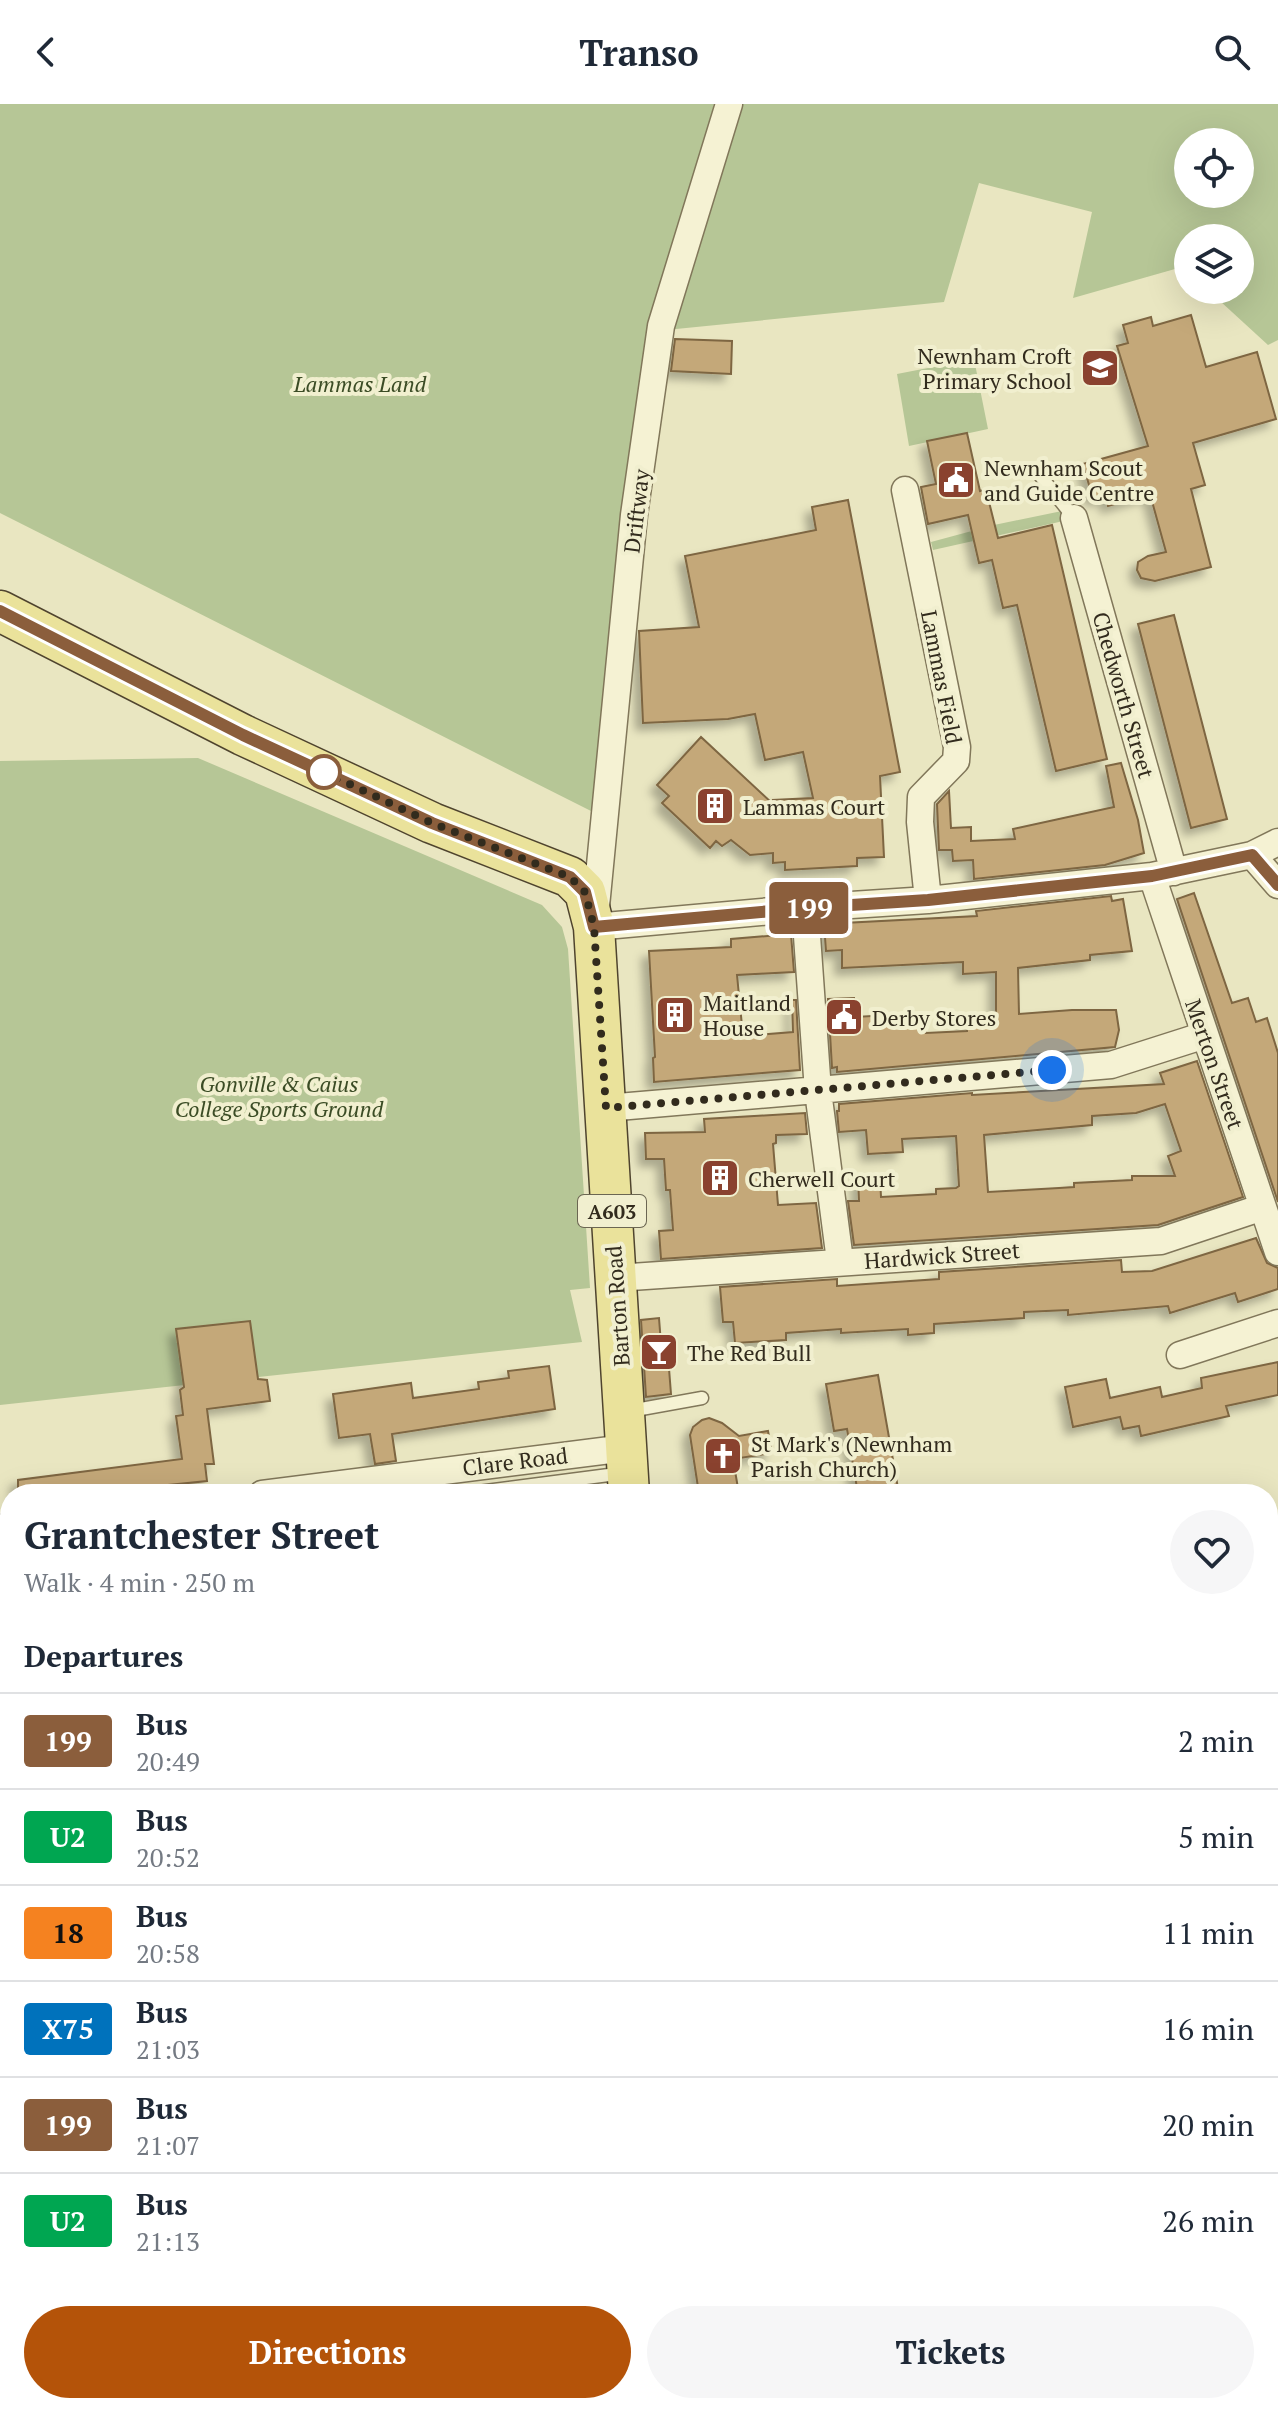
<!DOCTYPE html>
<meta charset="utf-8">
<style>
:root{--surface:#fff;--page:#f6f6f7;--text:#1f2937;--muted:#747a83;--line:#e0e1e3;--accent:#b45309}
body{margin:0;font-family:"PT Serif",serif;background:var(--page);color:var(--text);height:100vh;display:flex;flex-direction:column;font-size:30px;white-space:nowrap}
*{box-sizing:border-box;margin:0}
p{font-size:26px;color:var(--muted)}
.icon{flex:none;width:44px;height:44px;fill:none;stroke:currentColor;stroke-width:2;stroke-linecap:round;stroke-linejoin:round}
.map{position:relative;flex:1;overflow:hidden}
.details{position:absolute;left:0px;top:1380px;width:1278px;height:930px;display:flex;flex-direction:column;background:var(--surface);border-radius:32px 32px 0 0;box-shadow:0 8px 32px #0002}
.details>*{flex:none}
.badge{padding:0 16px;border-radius:6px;font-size:28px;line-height:52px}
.controls{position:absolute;left:1174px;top:24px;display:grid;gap:16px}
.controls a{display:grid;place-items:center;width:80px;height:80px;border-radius:50%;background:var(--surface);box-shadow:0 8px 32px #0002;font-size:40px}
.you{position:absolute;width:40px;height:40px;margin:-20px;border:6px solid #fff;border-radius:50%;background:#1a73e8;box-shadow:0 0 0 12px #1a73e833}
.map>.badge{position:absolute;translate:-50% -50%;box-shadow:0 0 0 4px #fff}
h2{padding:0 24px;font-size:30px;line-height:72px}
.round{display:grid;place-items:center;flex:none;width:84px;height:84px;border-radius:42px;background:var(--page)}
.summary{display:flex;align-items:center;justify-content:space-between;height:136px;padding:0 24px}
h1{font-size:38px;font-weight:600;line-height:60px}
.action{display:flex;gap:16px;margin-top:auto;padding:16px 24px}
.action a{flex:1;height:92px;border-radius:48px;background:var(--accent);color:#fff;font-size:32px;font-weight:600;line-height:92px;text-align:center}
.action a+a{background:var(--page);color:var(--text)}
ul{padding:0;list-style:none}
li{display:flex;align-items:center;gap:24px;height:96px;padding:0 24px;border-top:2px solid var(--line)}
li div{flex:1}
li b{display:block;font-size:30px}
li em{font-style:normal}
li .badge{min-width:88px;font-weight:700;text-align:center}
header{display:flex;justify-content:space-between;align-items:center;height:104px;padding:0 24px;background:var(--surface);font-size:36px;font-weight:600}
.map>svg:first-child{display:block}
.green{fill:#b6c696;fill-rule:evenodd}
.building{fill:#c4a879;stroke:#7e6642;stroke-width:2;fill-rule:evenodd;filter:url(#shadow)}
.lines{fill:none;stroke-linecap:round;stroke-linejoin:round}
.lane-casing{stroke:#81775a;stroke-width:15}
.street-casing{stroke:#81775a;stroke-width:29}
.secondary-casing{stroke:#63583d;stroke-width:39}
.primary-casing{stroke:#4f442e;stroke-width:43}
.lane{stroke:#f5f2d3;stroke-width:12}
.street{stroke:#f5f2d3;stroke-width:26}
.secondary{stroke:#f5f2d3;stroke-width:36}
.primary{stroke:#eae29b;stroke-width:40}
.line-casing{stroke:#fff;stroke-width:18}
.line{stroke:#8b5e3c;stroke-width:12}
.walk{stroke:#322b1d;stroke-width:8;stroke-dasharray:0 14.4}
.stop-dot{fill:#fff;stroke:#8b5e3c;stroke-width:4}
.labels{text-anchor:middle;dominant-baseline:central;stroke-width:8;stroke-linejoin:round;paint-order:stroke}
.shield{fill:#f1efcf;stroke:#6b6652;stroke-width:2}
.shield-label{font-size:20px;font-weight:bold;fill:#322b1d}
.poi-label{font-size:22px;fill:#322b1d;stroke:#f1efcf;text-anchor:start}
.park-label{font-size:22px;font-style:italic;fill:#3b4c25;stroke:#f1efcf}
.street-label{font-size:22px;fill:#322b1d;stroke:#f1efcf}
</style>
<header><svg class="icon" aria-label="back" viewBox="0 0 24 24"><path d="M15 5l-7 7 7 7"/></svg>Transo<svg class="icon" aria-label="search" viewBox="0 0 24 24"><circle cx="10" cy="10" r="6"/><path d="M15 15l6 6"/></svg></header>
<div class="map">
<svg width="1278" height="2309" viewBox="0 0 1278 2309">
<defs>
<filter id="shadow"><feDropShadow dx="-7" dy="7" stdDeviation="4" flood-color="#0004"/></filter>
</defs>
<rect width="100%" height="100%" fill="#e9e6c1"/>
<path class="green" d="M0 0H714L649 242 593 708 0 409Z
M737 0H1278V236L1268 241 1208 186H1240V134H1188V168L1182 163 1073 194 1092 108 979 79 944 198 666 226ZM1188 38H1240V90H1188Z
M974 255 988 325 909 342 897 270Z
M1062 407 1068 416 933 446 931 438 994 421Z
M198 654 542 801 562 823 568 845 590 1184 570 1186 582 1238 0 1301V657Z
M10 1431V1776L0 1777V1432Z"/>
<path class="building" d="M1191 211 1206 263 1257 248 1276 315 1193 339 1205 381 1191 385 1211 463 1155 477 1141 474 1137 466 1138 458 1148 452 1166 448 1150 390 1108 402 1106 392 1093 395 1083 360 1148 342 1117 242 1128 239 1123 221 1151 213 1153 222Z
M675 235 732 237 731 270 671 267Z
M967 329 980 387 986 386 998 434 1052 421 1107 655 1056 667 1017 501 1003 504 992 456 979 459 968 411 928 420 921 383 936 380 927 337Z
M848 396 900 668 880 672 884 753 857 754V762L785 766V758L773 759V749L750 751 731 736 722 742 716 737 710 744 662 699 669 692 657 681 701 633 774 701 773 696 813 694 803 648 765 656 755 610 728 615 643 619 639 527 699 523 685 452 816 426 812 403Z
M1174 511 1227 715 1191 724 1138 520Z
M1121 659 1138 716 1144 749 1105 761 974 775 973 756 953 757 952 746H939L937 700 949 687 951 724 971 723V737L1015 735 1013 725 1114 703 1106 662Z
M1194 789 1232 899 1248 894 1256 918 1267 914 1278 949V1098L1177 795Z
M1111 792 1112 797 1123 795 1132 847 1090 851V856L1018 864 1019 910 1072 906H1116L1119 926 1115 943 837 968V963L832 964 828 895 854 894 855 913 925 909 926 929 967 927 966 913 996 911V868L963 870V858L842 864V846L826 847 824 820 977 812 976 807Z
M791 830 794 868 737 871 743 932 793 928 792 896H796L800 966 654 978 653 954 655 953 649 847 731 843V835Z
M1197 957 1243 1093 1158 1121 854 1141 848 1097H859L858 1074 880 1073 881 1093 936 1090V1085L956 1084 959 1082 956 1032 902 1035 903 1048 868 1050 866 1026 839 1028 837 1007H839V1000L972 989V991L1164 980 1160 969ZM1165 1000 1181 1047 1168 1052 1175 1072H1132V1076L1074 1079V1083L1059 1084 988 1088 984 1031 1092 1021V1012L1136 1009Z
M805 1009 807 1030 776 1031V1039L773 1040 778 1101 816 1099 822 1144 661 1155 659 1127 673 1126 670 1086H666L664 1055H646L645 1029 705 1028 704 1015Z
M1256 1134 1267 1159 1278 1164V1185L1238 1198 1235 1189 1170 1209 1168 1202 1068 1211V1206L1024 1208V1214L934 1220V1229L908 1231V1225L841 1229V1225L786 1229V1236L735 1239 733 1218H723L720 1183 837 1175V1182L939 1175V1168L1121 1156 1122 1168 1152 1167Z
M659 1214 661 1240 667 1239 671 1290 646 1293 641 1216Z
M250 1217 258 1275 267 1276 270 1297 207 1305 214 1360H205L207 1377 159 1382V1388L139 1390H18V1376L182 1355 176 1312 183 1311 180 1286 184 1283 176 1225Z
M1278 1258V1291L1226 1302 1229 1312 1141 1332 1139 1322 1123 1325 1120 1313 1073 1323 1065 1283 1106 1275 1110 1294 1160 1283 1162 1293 1202 1284 1201 1274Z
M549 1262 555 1305 392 1330 396 1357 375 1360 370 1330 339 1334 333 1290 411 1279 413 1294 479 1285 478 1278 509 1274 508 1267Z
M878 1271 899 1390H858L847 1325 834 1327 826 1280Z
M709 1314 722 1319 739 1332 768 1327 772 1349 733 1355 739 1390H699L690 1331 693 1323 702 1316Z"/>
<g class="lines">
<defs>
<path id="lane" d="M1039 370 1074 414
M630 1307 702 1294
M463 1390 624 1369
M1172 2300V2309"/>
<path id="street" d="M729 0 661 222 634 411 594 823 805 804 928 796 1152 772 1252 751 1278 738
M905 386 957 643 956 657 921 693 920 718 928 796
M1074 414 1174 768
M1252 751 1278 781
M1152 772 1278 1148
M805 804 818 987 840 1157
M606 1004 1111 961 1205 931
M616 1174 1161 1137 1263 1103
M1180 1251 1278 1219
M262 1390 626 1344
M0 1424 10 1423
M1268 1524H1278
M0 1887 10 1886
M955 2300 963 2303 965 2309"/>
<path id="secondary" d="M538 2309 649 2300"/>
<path id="primary" d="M0 507 243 631 432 719 570 773 585 788 594 823 629 1390
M683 2300V2309"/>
</defs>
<use href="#lane" class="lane-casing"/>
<use href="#street" class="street-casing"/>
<use href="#secondary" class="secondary-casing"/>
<use href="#primary" class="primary-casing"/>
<use href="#lane" class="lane"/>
<use href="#street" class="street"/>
<use href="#secondary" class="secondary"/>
<use href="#primary" class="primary"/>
</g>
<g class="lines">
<defs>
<path id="line" d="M0 507 243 631 351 681 432 719 570 773 585 788 594 823 805 804 928 796 1152 772 1252 751 1278 781"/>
</defs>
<use href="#line" class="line-casing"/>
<use href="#line" class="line"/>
<path class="walk" d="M324 668 432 719 570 773 585 788 594 823 606 1004 1052 966"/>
</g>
<defs>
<symbol id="school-square" viewBox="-11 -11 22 22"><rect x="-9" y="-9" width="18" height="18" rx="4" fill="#8a422f" stroke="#f1efcf"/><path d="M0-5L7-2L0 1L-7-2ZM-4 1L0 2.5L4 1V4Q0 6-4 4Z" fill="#fff"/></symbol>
<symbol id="civic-square" viewBox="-11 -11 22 22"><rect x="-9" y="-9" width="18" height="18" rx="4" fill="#8a422f" stroke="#f1efcf"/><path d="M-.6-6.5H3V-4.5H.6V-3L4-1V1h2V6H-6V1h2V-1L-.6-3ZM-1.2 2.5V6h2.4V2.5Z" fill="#fff"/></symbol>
<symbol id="building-square" viewBox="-11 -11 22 22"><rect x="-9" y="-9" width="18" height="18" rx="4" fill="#8a422f" stroke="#f1efcf"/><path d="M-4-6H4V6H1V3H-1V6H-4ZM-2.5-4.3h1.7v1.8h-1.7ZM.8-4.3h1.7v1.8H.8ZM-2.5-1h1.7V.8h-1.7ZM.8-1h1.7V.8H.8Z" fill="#fff"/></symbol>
<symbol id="bar-square" viewBox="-11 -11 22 22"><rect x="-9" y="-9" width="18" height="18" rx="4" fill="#8a422f" stroke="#f1efcf"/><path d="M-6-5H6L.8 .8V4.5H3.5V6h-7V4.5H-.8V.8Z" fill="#fff"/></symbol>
<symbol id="church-square" viewBox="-11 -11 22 22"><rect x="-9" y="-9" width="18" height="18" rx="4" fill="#8a422f" stroke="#f1efcf"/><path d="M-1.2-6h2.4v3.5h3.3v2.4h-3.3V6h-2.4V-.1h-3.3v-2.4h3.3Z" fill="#fff"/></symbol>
</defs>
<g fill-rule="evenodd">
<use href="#school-square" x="1078" y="242" width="44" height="44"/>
<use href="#civic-square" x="934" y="354" width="44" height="44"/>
<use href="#building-square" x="693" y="680" width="44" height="44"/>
<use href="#building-square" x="653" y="889" width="44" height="44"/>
<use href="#civic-square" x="822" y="891" width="44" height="44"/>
<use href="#building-square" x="698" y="1052" width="44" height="44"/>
<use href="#bar-square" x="637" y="1226" width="44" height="44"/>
<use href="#church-square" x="701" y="1330" width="44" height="44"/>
</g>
<circle class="stop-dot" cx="324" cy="668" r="16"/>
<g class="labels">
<rect class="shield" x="578" y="1091" width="68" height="32" rx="6"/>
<g class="shield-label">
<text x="612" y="1107">A603</text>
</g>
<g class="poi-label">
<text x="1072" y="251" text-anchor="end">Newnham Croft<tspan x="1072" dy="25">Primary School</tspan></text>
<text x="984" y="363">Newnham Scout<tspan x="984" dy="25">and Guide Centre</tspan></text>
<text x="743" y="702">Lammas Court</text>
<text x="703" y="898">Maitland<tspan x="703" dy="25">House</tspan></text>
<text x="872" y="913">Derby Stores</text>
<text x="748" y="1074">Cherwell Court</text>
<text x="687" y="1248">The Red Bull</text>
<text x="751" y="1339">St Mark's (Newnham<tspan x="751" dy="25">Parish Church)</tspan></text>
</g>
<g class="park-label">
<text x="360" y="279">Lammas Land</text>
<text x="279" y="979">Gonville &amp; Caius<tspan x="279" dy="25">College Sports Ground</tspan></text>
</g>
<g class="street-label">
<text transform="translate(636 407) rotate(-83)">Driftway</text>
<text transform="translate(942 573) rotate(79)">Lammas Field</text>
<text transform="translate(1124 591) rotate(74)">Chedworth Street</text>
<text transform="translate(1215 960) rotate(71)">Merton Street</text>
<text transform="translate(942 1151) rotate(-4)">Hardwick Street</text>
<text transform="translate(617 1202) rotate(-94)">Barton Road</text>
<text transform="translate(515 1357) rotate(-7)">Clare Road</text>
</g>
</g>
</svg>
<div class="controls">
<a><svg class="icon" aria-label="locate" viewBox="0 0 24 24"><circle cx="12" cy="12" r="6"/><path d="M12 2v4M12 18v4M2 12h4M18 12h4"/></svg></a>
<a><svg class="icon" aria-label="layers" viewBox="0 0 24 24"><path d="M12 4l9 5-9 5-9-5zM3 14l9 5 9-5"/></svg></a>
</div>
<div class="you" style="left:1052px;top:966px"></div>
<b class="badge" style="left:809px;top:804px;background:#8b5e3c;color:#fff">199</b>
<section class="details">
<div class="summary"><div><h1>Grantchester Street</h1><p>Walk · 4 min · 250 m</p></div><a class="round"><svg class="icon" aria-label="heart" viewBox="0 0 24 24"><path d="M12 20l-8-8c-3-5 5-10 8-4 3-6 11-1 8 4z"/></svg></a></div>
<h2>Departures</h2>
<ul>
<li><span class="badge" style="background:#8b5e3c;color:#fff">199</span><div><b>Bus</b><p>20:49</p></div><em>2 min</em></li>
<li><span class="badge" style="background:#00a651;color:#fff">U2</span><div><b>Bus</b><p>20:52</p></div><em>5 min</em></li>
<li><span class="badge" style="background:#f58220;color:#111">18</span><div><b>Bus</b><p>20:58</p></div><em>11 min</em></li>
<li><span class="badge" style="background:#0072bc;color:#fff">X75</span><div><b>Bus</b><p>21:03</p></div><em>16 min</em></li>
<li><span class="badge" style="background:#8b5e3c;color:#fff">199</span><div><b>Bus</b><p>21:07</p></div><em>20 min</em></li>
<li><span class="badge" style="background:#00a651;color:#fff">U2</span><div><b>Bus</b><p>21:13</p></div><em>26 min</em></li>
</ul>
<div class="action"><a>Directions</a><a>Tickets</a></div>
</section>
</div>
